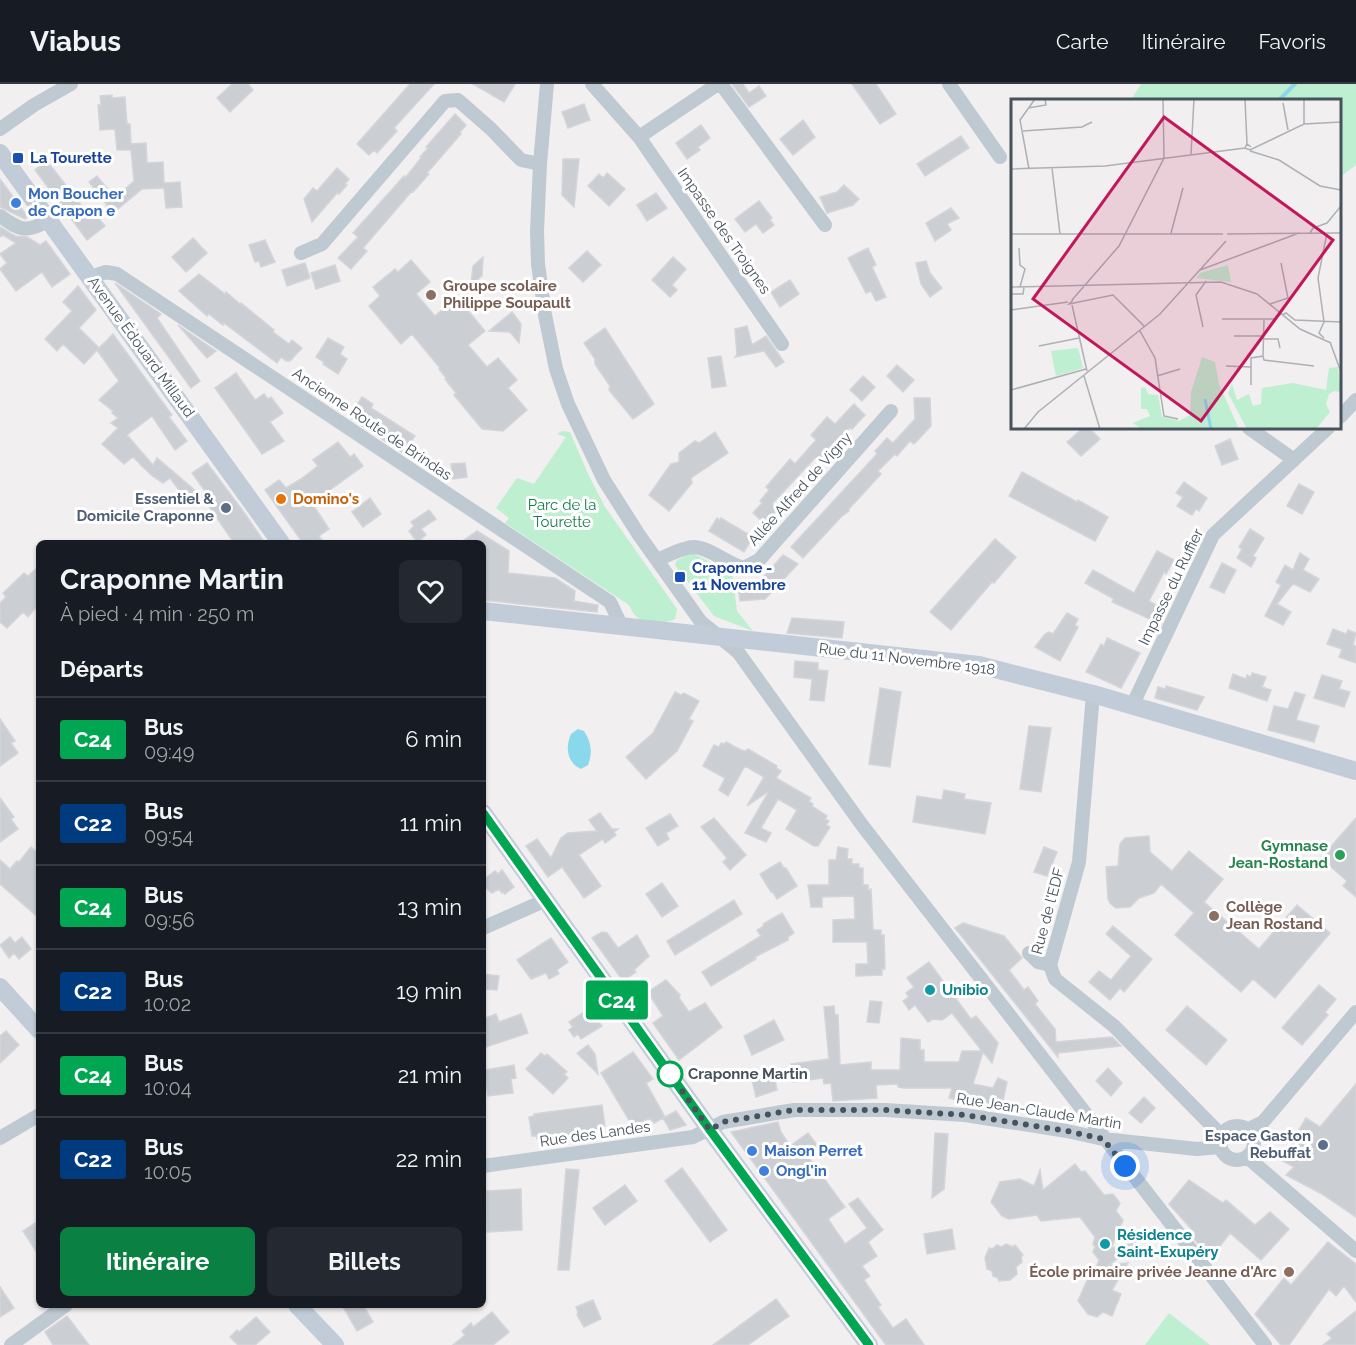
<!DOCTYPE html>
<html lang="fr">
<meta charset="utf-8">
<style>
:root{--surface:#171b24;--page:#242831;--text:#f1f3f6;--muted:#9ea1a6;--line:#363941;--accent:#0b8043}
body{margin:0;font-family:Raleway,sans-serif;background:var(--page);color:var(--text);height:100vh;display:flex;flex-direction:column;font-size:22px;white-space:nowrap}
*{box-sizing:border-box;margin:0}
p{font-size:20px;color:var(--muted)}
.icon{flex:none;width:33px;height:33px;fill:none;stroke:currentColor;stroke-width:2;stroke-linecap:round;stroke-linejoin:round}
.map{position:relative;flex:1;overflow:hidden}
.sheet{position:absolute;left:36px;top:456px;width:450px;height:768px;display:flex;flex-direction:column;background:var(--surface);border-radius:9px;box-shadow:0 2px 4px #0004}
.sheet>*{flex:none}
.badge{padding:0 12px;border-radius:4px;font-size:21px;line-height:39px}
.you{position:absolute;width:30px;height:30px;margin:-15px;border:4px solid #fff;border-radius:50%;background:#1a73e8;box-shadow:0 0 0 9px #1a73e833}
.map>.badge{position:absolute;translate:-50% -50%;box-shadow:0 0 0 3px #fff}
h2{padding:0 24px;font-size:22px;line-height:54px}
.round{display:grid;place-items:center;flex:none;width:63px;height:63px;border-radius:9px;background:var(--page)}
.headline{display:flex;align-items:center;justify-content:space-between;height:102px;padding:0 24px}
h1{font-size:28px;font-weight:700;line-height:45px}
.cta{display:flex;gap:12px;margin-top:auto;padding:12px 24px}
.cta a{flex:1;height:69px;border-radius:9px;background:var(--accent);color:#fff;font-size:24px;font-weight:700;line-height:69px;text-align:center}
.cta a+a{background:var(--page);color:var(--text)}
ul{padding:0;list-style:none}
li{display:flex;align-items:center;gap:18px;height:84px;padding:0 24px;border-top:2px solid var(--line)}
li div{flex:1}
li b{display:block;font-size:22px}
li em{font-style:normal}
li .badge{min-width:66px;font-weight:700;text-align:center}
header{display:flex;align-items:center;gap:36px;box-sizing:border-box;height:84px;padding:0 30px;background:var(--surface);border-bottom:2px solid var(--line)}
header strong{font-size:28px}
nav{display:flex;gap:33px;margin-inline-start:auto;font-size:21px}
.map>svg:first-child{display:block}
.green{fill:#bdefd0}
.water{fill:#8ad8ec}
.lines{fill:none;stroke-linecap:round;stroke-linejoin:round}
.stream{stroke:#8ad8ec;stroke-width:4}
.building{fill:#cbced3;stroke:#d3d5da;stroke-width:1.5}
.street{stroke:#bfc9d1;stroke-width:14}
.secondary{stroke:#c1ccd8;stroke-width:18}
.line-casing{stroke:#fff;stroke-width:14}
.line{stroke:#00a651;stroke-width:9}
.walk{stroke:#47525c;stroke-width:6;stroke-dasharray:0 10.8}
.transit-dot{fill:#1a4fb4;stroke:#fff;stroke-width:2}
.shop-dot{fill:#3f7fe0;stroke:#fff;stroke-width:2}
.education-dot{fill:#8d6e63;stroke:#fff;stroke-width:2}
.food-dot{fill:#e8710a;stroke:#fff;stroke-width:2}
.service-dot{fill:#5c6f8a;stroke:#fff;stroke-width:2}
.leisure-dot{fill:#2e9e5b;stroke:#fff;stroke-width:2}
.culture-dot{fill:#0f9aa8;stroke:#fff;stroke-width:2}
.stop-dot{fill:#fff;stroke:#00a651;stroke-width:3}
.labels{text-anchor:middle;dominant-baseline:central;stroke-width:6;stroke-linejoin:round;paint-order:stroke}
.transit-label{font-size:15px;font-weight:bold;fill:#164399;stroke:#fff;text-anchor:start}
.shop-label{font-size:15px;font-weight:bold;fill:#366cbe;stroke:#fff;text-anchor:start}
.street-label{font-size:15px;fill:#47525c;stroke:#fff}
.education-label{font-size:15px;font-weight:bold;fill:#785e54;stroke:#fff;text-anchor:start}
.service-label{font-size:15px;font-weight:bold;fill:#4e5e75;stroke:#fff;text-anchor:end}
.food-label{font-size:15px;font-weight:bold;fill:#c56008;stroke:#fff;text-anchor:start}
.park-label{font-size:15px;fill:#177e4a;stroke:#fff}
.leisure-label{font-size:15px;font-weight:bold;fill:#27864d;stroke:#fff;text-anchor:end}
.culture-label{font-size:15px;font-weight:bold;fill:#0d838f;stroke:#fff;text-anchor:start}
.stop-label{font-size:15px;font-weight:bold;fill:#47525c;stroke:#fff;text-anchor:start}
.inset-river{fill:none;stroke:#8ad8ec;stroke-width:3}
.inset-road{fill:none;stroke:#adb0b4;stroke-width:1.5}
.view{fill:#c2185b;fill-opacity:0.15;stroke:#c2185b;stroke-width:3}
.inset-edge{fill:none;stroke:#47525c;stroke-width:3}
</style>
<header>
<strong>Viabus</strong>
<nav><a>Carte</a><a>Itinéraire</a><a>Favoris</a></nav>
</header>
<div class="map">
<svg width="1356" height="1261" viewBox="0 0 1356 1261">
<rect width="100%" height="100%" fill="#f1efef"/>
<path class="green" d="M1141 0H1356V81L1340 93V16H1131Z
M562 347 570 348 589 392 605 423 677 525 675 535C666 540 645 540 637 533 633 530 631 525 629 521L505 439 509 434 496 424 517 394 534 400 566 353 557 350Z
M692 469 732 489 737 527 753 547 714 532 675 481 677 476Z
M1169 1229 1210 1261H1145Z"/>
<path class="water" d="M578 645 584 647C591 658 593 668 588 681L581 685C567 679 565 663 571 650Z"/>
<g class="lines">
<path class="stream" d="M1279 16 1295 0"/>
</g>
<path class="building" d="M232 0H248L253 6 230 28 217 14Z
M410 0H434L394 44 397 47 377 69 374 66 369 71 357 60Z
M473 0H515L504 18Z
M732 0H743L749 9 759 2 766 12 749 23Z
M852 0H876L896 30 880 40Z
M112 11V14L125 13 127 40H130L131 60 146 59 147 79 163 78 164 99 180 98 182 123 166 124 164 104 142 105 112 130 106 122 107 121 89 98 97 92 115 114 134 97 131 66H117L115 45 100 46 98 21H101L100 12Z
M584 20 590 36 568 44 562 28Z
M455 30 466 41 460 48 461 50 427 89 429 90 413 108 412 107 363 164 367 167 351 185 338 174 358 153 353 149 404 92 405 94 421 74 420 73 428 64 426 63Z
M803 36 815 53 793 71 780 55Z
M701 41 710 54 698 63 700 66 687 75 676 59Z
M961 52 969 64 925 92 917 80Z
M563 75H579L574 123 562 111Z
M47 77 92 135 96 131 105 142 87 156 35 86Z
M337 84 349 95 345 100 347 101 339 110 337 109 312 138 304 115 313 104 317 107Z
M607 89 625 105 609 122 588 102 599 90 603 94Z
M0 95 28 133 25 135 0 123Z
M844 101 859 115 853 121 827 129 820 113 837 108Z
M656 109 667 124 647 137 637 121Z
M759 117 772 134 770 136 774 141 763 149 756 140 745 148 735 135Z
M951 124 959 134 947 140 951 146 935 157 926 139Z
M0 143 15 152 27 153 40 161 46 157 70 190 52 203 42 188 16 207 0 185 7 179 0 170 16 159 3 151 0 153Z
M193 154 207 169 186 188 172 173Z
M265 156 275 178 261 183 259 177 255 178 249 161Z
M868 164 876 181 872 183 886 213 876 217 871 207 866 209 848 174Z
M587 167 601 181 583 198 569 184Z
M483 173 482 192 471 201 473 182Z
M673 173 686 185 672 201 677 206 670 213 652 196Z
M411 176 430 198 416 210 435 232 454 216H459L485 247 468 261 487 283 498 274 517 296 508 304 527 326 503 347 482 345 454 311 456 309 445 295 446 294 439 285 440 284 412 250 401 260 369 222 380 212 373 203 395 185 398 188Z
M926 177 930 189 942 204 930 213 921 200 916 179Z
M305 179 310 194 287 202 282 186Z
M335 181 340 197 316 205 311 189Z
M199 190 225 210 226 208 240 220 241 219 274 246 273 248 289 260 292 256 302 264 290 277H286L281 273 277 279 224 239 223 241 209 230 207 232 179 207Z
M790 196 799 210 780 223 771 208Z
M115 199 161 230 157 234 200 297 191 304Z
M78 202 96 226 79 244 99 264 84 280 63 260 57 267 45 255 72 227 63 218Z
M512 228 521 240 519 259 510 248 489 247Z
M178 241 216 267 207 274Z
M747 242 752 261 766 252 784 278 776 283 764 267 735 273 737 271 735 245Z
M605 244 654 320 633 335 609 306 610 302 595 280V275L584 259Z
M113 250 172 331 169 333 187 357 175 366 152 332 127 351 153 381 157 374 204 414 191 422 170 394 163 399 151 391 133 373 124 380 102 360 118 344 111 339 118 334 112 329 113 327 99 316 119 297 97 266Z
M328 254 344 263 340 270 347 275 338 290 323 280 324 278 316 273Z
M721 272 726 302 712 304 708 274Z
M897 281 914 296 903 308 887 292Z
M236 289 255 316 264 310 268 315 271 313 283 329 270 338 284 357 262 370 215 304Z
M863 292 875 303 862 317 850 306Z
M362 313 373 320 371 324 415 352 409 360 427 371 421 381 349 333Z
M914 314H930L931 342 914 360 910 357 897 372 895 370 878 387 881 390 849 425V427L841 433 803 474 791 463 877 370 875 367 887 354 893 359 915 335Z
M854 320 865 331 852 345 850 344 819 377 815 374 772 420 778 425 765 440 753 429 762 419 760 417 769 406 766 403 790 375 795 380 816 356 811 351 827 333 835 340Z
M1083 344H1089L1100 355 1081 372 1067 358Z
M715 348 728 369 691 394 692 399 669 427 649 411 671 380 679 378V369L695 357 699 359Z
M1230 355 1238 375 1222 381 1215 362Z
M338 358 350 373 354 370 363 382 312 419 329 445 319 452 324 459H303L265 406 279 396 286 404 301 395 318 382 313 376Z
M207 379 243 427 265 459H234L206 418 210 414 192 389Z
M465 379 467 393 453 395 451 380Z
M1022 388 1077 418 1078 416 1108 433 1095 457 1009 412Z
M1184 398 1207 414 1199 427 1196 425 1192 431 1177 422 1183 413 1176 409Z
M1299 400 1314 408 1302 430 1287 422Z
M370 414 381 430 363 443 352 428Z
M429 426 436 435 421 445 426 451 417 458 409 447 414 442 411 438Z
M717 434 720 436 721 434 753 453 744 468 709 447Z
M1250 445 1264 454 1253 472 1256 474 1251 483 1237 474 1242 465 1239 463Z
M477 447 509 467 508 489 555 494 575 507 574 517 598 521 597 528 483 516V459H460Z
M995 455 1016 473 994 499 992 498 951 546 930 528Z
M1157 467 1174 476 1166 490 1164 488 1149 517 1167 528 1161 540 1112 518 1114 515 1085 499 1093 486 1134 509Z
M1300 469 1309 475 1303 486 1319 495 1310 508 1294 500 1291 502 1277 520 1291 528 1283 541 1265 532 1281 501 1276 498 1285 481 1293 486Z
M783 471 798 480 765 515 740 517 738 502 758 499Z
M1222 479 1236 486 1224 509 1210 503Z
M39 482V520L28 533 23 528 7 544 0 538V519L6 513 3 509 24 489 28 492Z
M1067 529 1078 535 1075 541 1078 543 1060 577 1035 563 1045 550 1049 548 1053 550Z
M792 534 844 538 842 554 787 549Z
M1333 545 1346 550 1348 546 1356 549 1353 561 1356 562V579L1339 573 1342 565 1327 560Z
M1107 554 1140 569 1121 604 1086 588 1101 560 1104 562Z
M795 577 818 579V586L828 587 824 617 810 616 812 595 794 593Z
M1252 589 1266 593 1262 603 1271 606 1267 617 1229 604 1233 590 1246 595 1247 591 1251 593Z
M1322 591 1342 597 1339 605 1350 608 1344 623 1314 614Z
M1166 602 1204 613 1197 626 1155 614 1158 603 1166 605Z
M880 604 901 608 890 683 869 680Z
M675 608 681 611 684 609 699 617 689 635 693 637 677 667 646 695 626 673 653 649Z
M1295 608 1305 611 1296 636 1319 642 1314 658 1268 646 1274 622 1288 625Z
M0 635 15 657 11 659 18 669 0 682Z
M1029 642 1051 644 1041 708 1020 705Z
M726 658 741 666 746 667 748 665 777 682 776 684 781 687 776 694 811 714 809 717 813 720 812 722 827 732 825 735 829 737 826 741 830 743 818 762H814L786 745 797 726 778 715 761 744 771 749 766 758 745 749 769 707 747 722 764 693 745 682 728 712 719 706 725 694 703 682 714 661 719 663 721 659 725 660Z
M944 706 965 710 964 715 991 719 985 750 913 738 917 712 942 716Z
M0 714 14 733 11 735 18 745 0 758Z
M600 729 612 745H618L614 748 616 751 605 759 603 755 579 771 601 802 584 814 562 783 548 793 526 762 537 755 551 774 561 754 568 749 597 747 589 736Z
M670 730 678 742 666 749 669 755 658 762 646 744Z
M714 734 746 771 730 786 723 778 727 774 701 743Z
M1356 734V813L1343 802 1347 797 1321 774Z
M1149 752 1150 768 1172 787 1189 767 1223 795 1204 818 1259 865 1297 821 1330 849 1275 914 1253 895 1241 908 1175 851 1194 829 1161 800 1154 809 1139 814 1130 823 1116 824 1110 819 1108 815 1106 783 1118 782 1120 760 1125 754Z
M31 763 39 770V834L0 800V776L10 785 17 777 19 778Z
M838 763 848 765 847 775H852V780H859V784H863V801H868V806L871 805 873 846H881V851H884L885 885H882V891L856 892V880H868L867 858H833V836L855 835 854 812 822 813V823H811L808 801H829V776H836Z
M1044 763 1057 768 1047 792 1034 788Z
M780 778 784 784H786L797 802 777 815 772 807 771 808 760 790Z
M502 786 514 803 505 810 504 808 502 809 499 805 492 809 483 802V796L495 787 498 790Z
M662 799 678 822 662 833 646 810Z
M734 816 742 830 675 871 667 857Z
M782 829 794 849 788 853V856L755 873 756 875 711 902 702 888 761 852 757 846 764 842 763 840Z
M963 839 1004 852 1022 874 1009 886 1024 906 1028 903 1038 917 1035 920 1055 945 1056 958 1112 953 1121 962 1058 969V973L955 844Z
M1113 842 1152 875 1124 908 1120 904 1110 916 1089 898 1099 887 1111 896 1131 872 1106 850Z
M602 848 607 849 618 864 637 851 649 872 634 886 636 888 623 897 592 854Z
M10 853 15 859 22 853 31 865 19 875 14 869 9 874 0 861Z
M551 854 568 878 557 886 559 890 549 895 546 889 531 895 517 876Z
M929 878 971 935 976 932 998 959 992 979 983 968 973 1000 993 1004 998 994 1007 998 1001 1026 977 1022 949 1014 952 1004H903L898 1003V1000L876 1001 877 1014 833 1017 831 999 824 1000 823 994 793 998 791 980 829 975 824 923 834 922 835 931H838L840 981 871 978V986H900L901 954 920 956V966H924V978H959L962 967H982L952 929 942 936 933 935 928 938 915 921 909 926 903 917 909 913 906 909 914 903 907 894Z
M483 890 499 892 497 906 483 905Z
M666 896 680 911 679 914 689 928 705 919 722 943 679 976 653 939 663 932 648 908Z
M1319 901 1336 915 1325 928 1328 931 1302 961 1282 944Z
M870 917 882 918 879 939 867 938Z
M1187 922 1227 956 1206 981 1166 946Z
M590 924 593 928 599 924 605 933 598 937 602 942 581 955 578 950 574 953 569 946 573 943 569 938Z
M496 930 499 938 521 930 528 949 483 964V935Z
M774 936 784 956 752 971 744 952Z
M6 947 19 961 0 979V952Z
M588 961 595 970 598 990 577 969Z
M633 968 653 995 646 999 665 1033 654 1039 650 1034 633 1043 601 989Z
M541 969 545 972 547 970 567 988 564 990 568 994 553 1010 526 985Z
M514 981 516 994 511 995 513 1009 488 1012 484 986Z
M1108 984 1122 999 1111 1012 1096 997Z
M774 991 777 1006 756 1013 752 996Z
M1356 1000V1133L1322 1110 1286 1091 1294 1083 1281 1076 1306 1034 1320 1043Z
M1144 1013 1155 1024 1141 1039 1129 1029Z
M602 1021 605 1042 600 1043 601 1046 537 1055V1052H532L529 1033 534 1032V1030Z
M676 1027 686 1041 670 1046 663 1034Z
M778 1038 781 1048 790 1062 808 1049 818 1062 806 1070 845 1123 828 1135 845 1160 867 1144 849 1120 858 1114 883 1146 868 1158 877 1172 862 1182 870 1192 864 1196 881 1221 878 1223 893 1244 906 1235 924 1261H886L731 1048Z
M935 1049 948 1050 944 1105 932 1114Z
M1075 1080 1081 1088 1085 1087 1104 1111 1113 1110 1120 1119 1116 1127 1123 1136 1111 1164 1140 1158 1109 1181 1128 1179 1112 1206 1121 1210 1112 1232 1103 1228 1097 1233 1088 1230 1078 1217 1090 1190 1094 1189 1099 1176 1093 1168 1095 1163 1093 1160 1095 1153 1080 1133 1041 1137 1037 1131 1009 1135 1002 1132 991 1118 1000 1098 1020 1095 1034 1102 1040 1086 1043 1106Z
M682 1084 727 1146 710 1158 665 1097Z
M566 1085 579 1086 569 1186H558Z
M1189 1096 1223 1119 1226 1116 1255 1141 1270 1128 1289 1145 1261 1176 1230 1149 1210 1175 1192 1152 1195 1149 1169 1120Z
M625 1101 637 1117 605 1141 593 1124Z
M521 1105 522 1146 487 1148 486 1107Z
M35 1139 39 1144V1172L23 1147Z
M952 1145 955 1165 927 1170 924 1150Z
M1328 1158 1356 1180V1218L1344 1202 1336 1212 1329 1205 1289 1261H1281L1255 1230 1284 1194 1291 1201Z
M1006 1160 1013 1163 1015 1161 1023 1171 1021 1173 1022 1178 1016 1183 1017 1190 1010 1196 999 1197 998 1194 993 1192 992 1187 987 1185 985 1174 989 1164 992 1165 997 1161 1001 1163Z
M0 1203 14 1224 0 1233Z
M776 1215 789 1232 772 1244 748 1261H713Z
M593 1216 601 1235 584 1243 577 1231 578 1228 576 1223Z
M342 1221H363L373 1238 357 1247Z
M1356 1227V1261H1323L1332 1254 1327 1250Z
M492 1228 509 1248 493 1261H453L465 1251 462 1247 471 1239 473 1243Z
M67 1232 89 1261H53L45 1248Z
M256 1233 270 1248 255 1261H238L230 1253 237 1246 239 1248Z"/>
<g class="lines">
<path class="street" d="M547 0 540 80 537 147 538 180 545 231 556 285 568 320 604 396 639 451 701 538 738 568 862 741 1265 1261
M592 0 639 53 782 260
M721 0 825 141
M949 0 1000 73
M0 45 34 21 71 0
M639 53 718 0
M0 132C21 147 26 149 49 136
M301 169 322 160 445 17 458 16 491 45 521 76 540 80
M91 193 106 188 117 190 610 518 621 541
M1340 333 1356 316
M1249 344 1294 376
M657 476C667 472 683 463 694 463 711 464 727 480 744 484L759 476 891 327
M1093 610 1079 778 1050 881 1055 895 1114 942 1222 1052
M1132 622 1213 451 1328 344
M483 844 546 816
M1029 869 1038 878 1050 881
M1220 1059a17 17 0 1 1 34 0a17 17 0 1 1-34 0Z
M1247 1046 1263 1038 1356 928
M0 1054 39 1031
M1247 1073 1356 1167
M483 1082 693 1053 723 1038 794 1026H885L965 1031 1067 1047 1103 1055 1197 1065 1221 1063
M11 1261 66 1221"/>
<path class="secondary" d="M0 69 281 459
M483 527 979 581 1093 610 1356 687
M483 729 710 1046 869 1261
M0 903 39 946
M297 1221 335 1261"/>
</g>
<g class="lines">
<defs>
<path id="line" d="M483 729 710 1046 869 1261"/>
</defs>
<use href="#line" class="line-casing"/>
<use href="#line" class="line"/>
<path class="walk" d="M670 990 710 1046 723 1038 794 1026H885L965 1031 1067 1047 1103 1055 1125 1082"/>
</g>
<g class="transit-dot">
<rect x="12" y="68" width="12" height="12" rx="3"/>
<rect x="674" y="487" width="12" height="12" rx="3"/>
</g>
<g class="shop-dot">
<circle cx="16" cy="119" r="6"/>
<circle cx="752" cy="1067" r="6"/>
<circle cx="764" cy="1087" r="6"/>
</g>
<g class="education-dot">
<circle cx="431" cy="211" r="6"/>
<circle cx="1214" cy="832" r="6"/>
<circle cx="1289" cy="1188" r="6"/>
</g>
<circle class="food-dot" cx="281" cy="415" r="6"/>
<g class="service-dot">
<circle cx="226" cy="424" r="6"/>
<circle cx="1323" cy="1061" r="6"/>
</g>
<circle class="leisure-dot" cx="1340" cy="771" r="6"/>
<g class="culture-dot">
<circle cx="930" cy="906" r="6"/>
<circle cx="1105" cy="1160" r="6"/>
</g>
<circle class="stop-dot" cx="670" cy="990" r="12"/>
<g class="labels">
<g class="transit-label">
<text x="30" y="74">La Tourette</text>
<text x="692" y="484">Craponne -<tspan x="692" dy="17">11 Novembre</tspan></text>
</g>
<g class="shop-label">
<text x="28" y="110">Mon Boucher<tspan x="28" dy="17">de Crapon e</tspan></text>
<text x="764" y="1067">Maison Perret</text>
<text x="776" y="1087">Ongl'in</text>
</g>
<g class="street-label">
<text transform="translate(724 147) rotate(55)">Impasse des Troignes</text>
<text transform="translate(141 263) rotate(54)">Avenue Édouard Millaud</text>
<text transform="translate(372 340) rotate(34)">Ancienne Route de Brindas</text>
<text transform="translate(800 405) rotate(-48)">Allée Alfred de Vigny</text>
<text transform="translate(1171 503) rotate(-64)">Impasse du Ruffier</text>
<text transform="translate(907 575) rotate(7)">Rue du 11 Novembre 1918</text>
<text transform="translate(1048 827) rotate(-75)">Rue de l'EDF</text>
<text transform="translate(1039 1027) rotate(9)">Rue Jean-Claude Martin</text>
<text transform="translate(595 1050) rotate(-8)">Rue des Landes</text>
</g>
<g class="education-label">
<text x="443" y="202">Groupe scolaire<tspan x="443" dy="17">Philippe Soupault</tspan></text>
<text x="1226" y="823">Collège<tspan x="1226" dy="17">Jean Rostand</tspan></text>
<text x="1277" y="1188" text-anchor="end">École primaire privée Jeanne d'Arc</text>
</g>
<g class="service-label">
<text x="214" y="415">Essentiel &amp;<tspan x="214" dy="17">Domicile Craponne</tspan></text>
<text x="1311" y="1052">Espace Gaston<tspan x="1311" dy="17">Rebuffat</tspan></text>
</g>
<g class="food-label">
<text x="293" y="415">Domino's</text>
</g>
<g class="park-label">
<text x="562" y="421">Parc de la<tspan x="562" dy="17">Tourette</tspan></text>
</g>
<g class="leisure-label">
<text x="1328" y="762">Gymnase<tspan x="1328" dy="17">Jean-Rostand</tspan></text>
</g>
<g class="culture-label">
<text x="942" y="906">Unibio</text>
<text x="1117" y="1151">Résidence<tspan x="1117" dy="17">Saint-Exupéry</tspan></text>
</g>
<g class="stop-label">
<text x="688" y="990">Craponne Martin</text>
</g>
</g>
<g transform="translate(1011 15)">
<rect width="330" height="330" fill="#f1efef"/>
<path d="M217 166 220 183 185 179 189 174ZM67 249 72 269 45 277 40 252ZM191 258 204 263 208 285 228 330H131L122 324 139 317 136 310H130V289L134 288 137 295 147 296 151 318 168 322 179 316 180 293ZM327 268 330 293 323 292 318 295 315 305 319 313 305 330H236L217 294 221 285 226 301 238 295 242 307 250 305 251 289 282 284 315 291 318 269Z" fill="#bdefd0"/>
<path class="inset-river" d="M194 300 200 330"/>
<path class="inset-road" d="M234 0 236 45M293 0V25M272 4 277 31M17 9 35 6 34 0M12 32 71 28 81 23M240 48 236 45 234 49 239 51 293 25 330 23M239 52 268 61 309 87 330 91M180 55 183 0M41 69 49 135M0 70 94 67 234 49M18 70 9 21 24 0M160 134 172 89M299 134 302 129 316 124 330 107M0 135H212M216 135 330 134M8 149 9 166 14 170 9 188M189 171 288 134M0 188 210 183 246 195 289 230 320 244M0 195H12L13 188M61 201 108 147 153 59 152 0M62 201 58 205 102 196 134 228M259 205 277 199 270 164M61 206 76 272M0 211 57 203M271 216 275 214 284 221 330 223M211 220H264L270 215M192 228 185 196 195 182M129 232 144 259 153 317 167 320M223 237H252M313 239 308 234 313 223 307 179 316 134M252 240H267L269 249M319 243 330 273M28 247 68 239M252 257 253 261 303 267M215 267 240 268M73 277 89 330M146 277 169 270M240 286V259L252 257 253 221M0 291 75 270M13 330 27 313 149 215 215 142"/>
<path class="view" d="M153 18 322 141 190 322 22 200Z"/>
<rect width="330" height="330" class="inset-edge"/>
</g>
</svg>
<div class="you" style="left:1125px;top:1082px"></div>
<b class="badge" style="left:617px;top:916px;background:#00a651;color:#fff">C24</b>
<section class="sheet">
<div class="headline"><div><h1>Craponne Martin</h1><p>À pied · 4 min · 250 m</p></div><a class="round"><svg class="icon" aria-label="heart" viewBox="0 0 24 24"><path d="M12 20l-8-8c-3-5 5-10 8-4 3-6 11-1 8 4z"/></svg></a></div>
<h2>Départs</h2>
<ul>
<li><span class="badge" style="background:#00a651;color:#fff">C24</span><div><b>Bus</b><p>09:49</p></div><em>6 min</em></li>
<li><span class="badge" style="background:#003b80;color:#fff">C22</span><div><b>Bus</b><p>09:54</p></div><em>11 min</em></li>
<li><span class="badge" style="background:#00a651;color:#fff">C24</span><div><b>Bus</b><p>09:56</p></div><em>13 min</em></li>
<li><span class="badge" style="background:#003b80;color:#fff">C22</span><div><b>Bus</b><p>10:02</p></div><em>19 min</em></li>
<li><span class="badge" style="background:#00a651;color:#fff">C24</span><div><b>Bus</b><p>10:04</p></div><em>21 min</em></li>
<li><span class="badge" style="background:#003b80;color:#fff">C22</span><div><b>Bus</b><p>10:05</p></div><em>22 min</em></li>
</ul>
<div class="cta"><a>Itinéraire</a><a>Billets</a></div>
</section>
</div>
